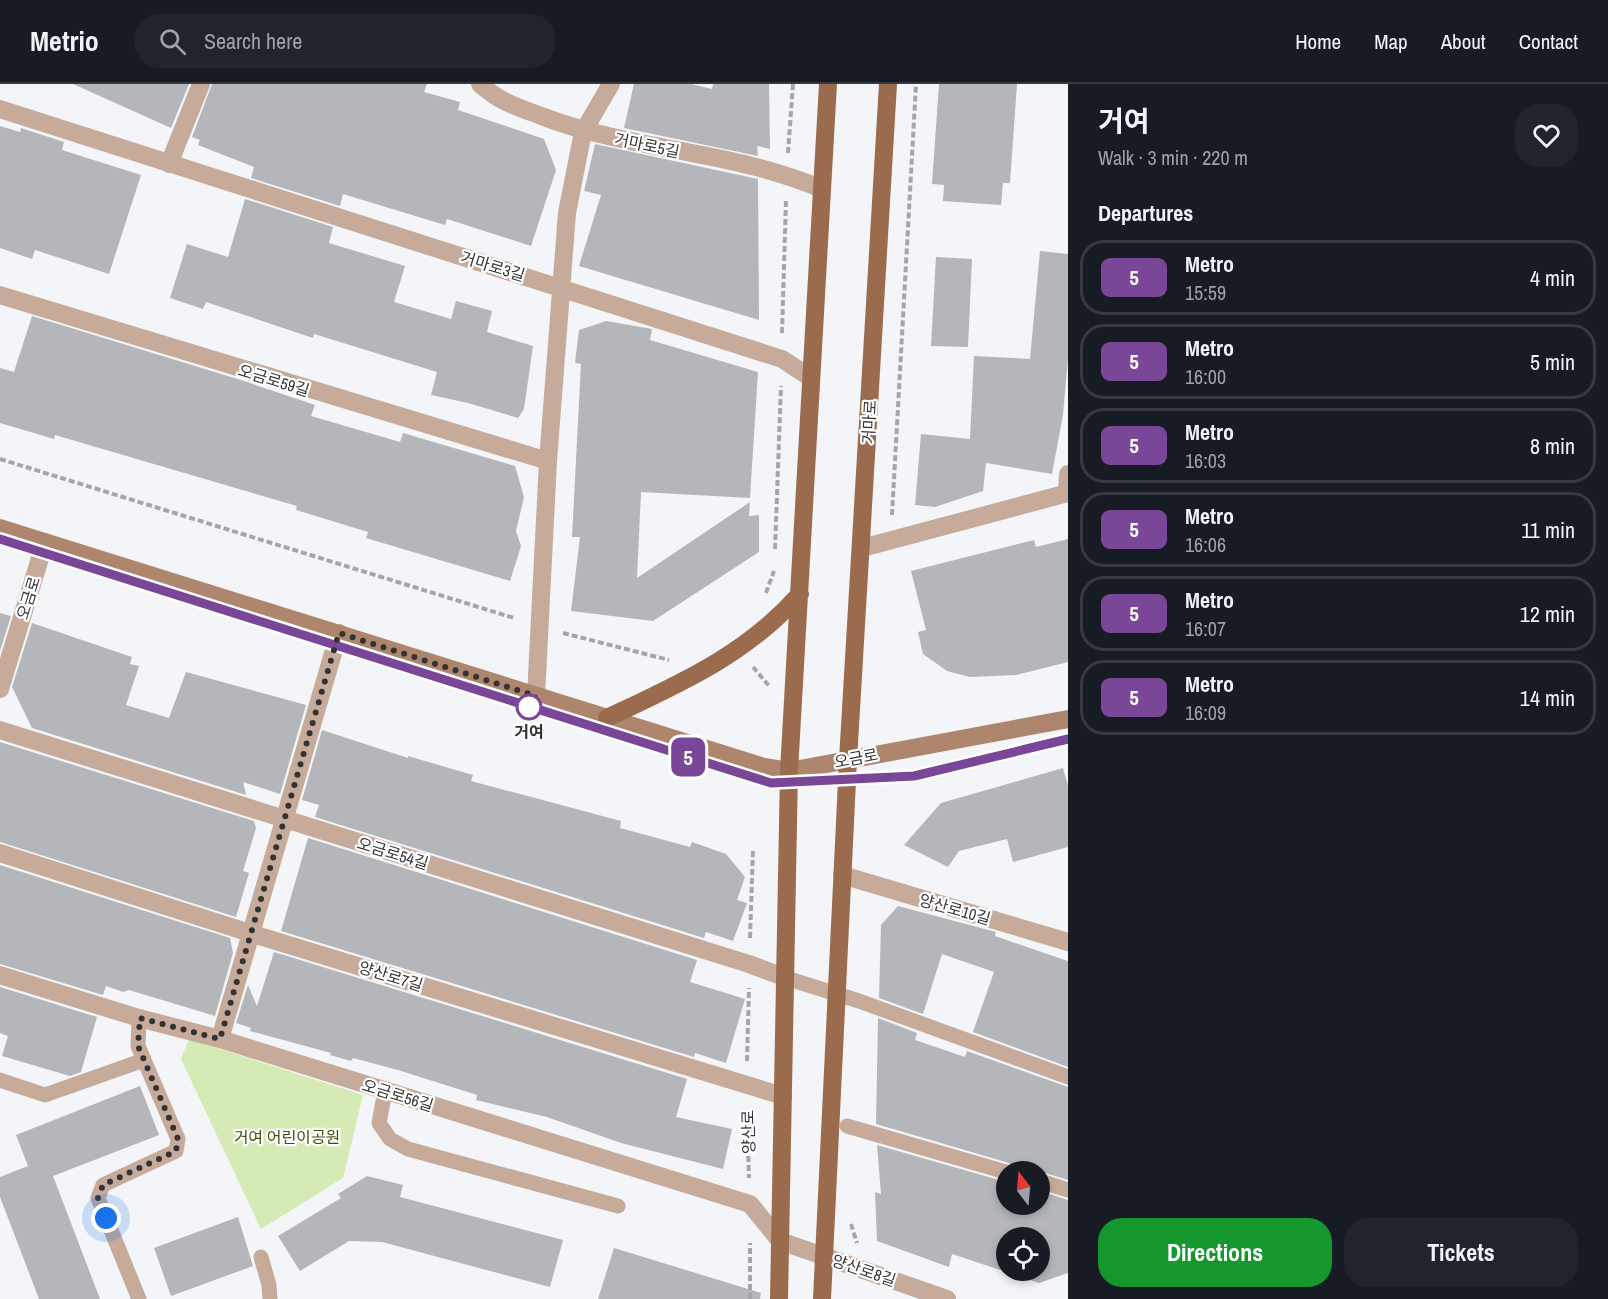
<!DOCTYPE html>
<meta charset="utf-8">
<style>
:root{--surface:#171b24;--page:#20242c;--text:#f1f3f6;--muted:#9ea1a6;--line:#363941;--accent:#14982d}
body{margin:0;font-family:"Archivo Narrow","Noto Sans KR",sans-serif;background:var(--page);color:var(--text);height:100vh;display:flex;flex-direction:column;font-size:22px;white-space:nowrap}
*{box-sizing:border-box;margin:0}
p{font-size:20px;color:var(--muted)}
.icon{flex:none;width:33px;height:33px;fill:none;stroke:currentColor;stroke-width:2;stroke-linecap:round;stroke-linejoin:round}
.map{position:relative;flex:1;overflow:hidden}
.side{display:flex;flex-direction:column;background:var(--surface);width:540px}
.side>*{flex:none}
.badge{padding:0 12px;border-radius:9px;font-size:21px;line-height:39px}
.needle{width:39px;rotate:344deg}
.fabs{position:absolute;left:996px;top:1077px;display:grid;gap:12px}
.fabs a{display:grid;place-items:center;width:54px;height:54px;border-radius:50%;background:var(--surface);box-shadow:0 3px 9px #0003;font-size:30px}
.you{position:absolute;width:30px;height:30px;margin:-15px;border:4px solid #fff;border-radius:50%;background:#1a73e8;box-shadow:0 0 0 9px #1a73e833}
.map>.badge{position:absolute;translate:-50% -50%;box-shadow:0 0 0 3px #fff}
h2{padding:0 30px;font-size:22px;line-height:54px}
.round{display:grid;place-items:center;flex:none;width:63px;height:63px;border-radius:24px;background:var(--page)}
.overview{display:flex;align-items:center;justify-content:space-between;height:102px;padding:0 30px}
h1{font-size:28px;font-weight:700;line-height:45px}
.primary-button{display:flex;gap:12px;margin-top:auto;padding:12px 30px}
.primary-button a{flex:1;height:69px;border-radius:24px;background:var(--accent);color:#fff;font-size:24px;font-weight:700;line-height:69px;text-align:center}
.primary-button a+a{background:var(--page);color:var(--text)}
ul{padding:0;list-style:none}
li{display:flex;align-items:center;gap:18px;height:75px;margin:0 12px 9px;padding:0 18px;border:3px solid var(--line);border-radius:24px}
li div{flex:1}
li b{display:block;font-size:22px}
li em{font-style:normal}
li .badge{min-width:66px;font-weight:700;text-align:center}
header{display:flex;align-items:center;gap:36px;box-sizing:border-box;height:84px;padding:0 30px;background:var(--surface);border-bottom:2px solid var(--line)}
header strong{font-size:28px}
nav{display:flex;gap:33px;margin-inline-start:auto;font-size:21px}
.search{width:420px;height:54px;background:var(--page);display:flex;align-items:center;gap:15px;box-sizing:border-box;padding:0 21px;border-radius:24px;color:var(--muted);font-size:22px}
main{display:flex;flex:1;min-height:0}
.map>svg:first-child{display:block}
.green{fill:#d5eab4}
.building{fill:#b4b6ba;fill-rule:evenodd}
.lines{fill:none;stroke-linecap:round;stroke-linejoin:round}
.path{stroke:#a5a6a9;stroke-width:4;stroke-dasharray:6 3;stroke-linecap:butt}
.lane{stroke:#c6aa9a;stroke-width:15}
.street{stroke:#c6aa9a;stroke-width:18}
.secondary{stroke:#ae866d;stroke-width:18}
.primary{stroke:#9b6b4d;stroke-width:18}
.line-casing{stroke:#fff;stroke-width:14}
.line{stroke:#794698;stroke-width:9}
.walk{stroke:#333335;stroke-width:6;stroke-dasharray:0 10.8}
.stop-dot{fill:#fff;stroke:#794698;stroke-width:3}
.labels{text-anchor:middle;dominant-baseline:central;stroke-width:4.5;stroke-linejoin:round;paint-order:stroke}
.street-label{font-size:16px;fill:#333335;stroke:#fff}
.stop-label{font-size:16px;font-weight:bold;fill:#333335;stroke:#fff}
.park-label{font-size:16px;fill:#3c510b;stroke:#fff}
</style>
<header>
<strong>Metrio</strong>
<div class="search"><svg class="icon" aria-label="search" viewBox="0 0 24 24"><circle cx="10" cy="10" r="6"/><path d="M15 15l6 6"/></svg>Search here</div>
<nav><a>Home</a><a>Map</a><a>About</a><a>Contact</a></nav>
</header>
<main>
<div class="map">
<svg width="1068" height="1215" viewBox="0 0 1068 1215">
<rect width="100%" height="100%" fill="#f4f5f9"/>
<path class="green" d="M189 955 363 1011 343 1094 261 1145 181 975Z"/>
<path class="building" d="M73 0H189L171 44Z
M212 0H427L424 8 460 18 458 26 544 55 556 86 531 162 447 135 445 141 343 110 340 122 251 94 254 83 198 61 200 56 192 53Z
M634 0H691L712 5 713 0H769L770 65 757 62 758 72 624 44Z
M939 0H1017L1010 99H1003L1001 121 943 117 944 101 932 100Z
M0 42 20 48 21 44 64 58 62 66 141 91 109 190 35 166 32 175 0 164Z
M595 60 758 95 759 236 579 182 601 111 584 107Z
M245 115 333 143 329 159 405 182 394 218 451 235 456 217 492 227 487 248 533 262 524 325 518 334 468 319 431 311 437 288 314 250 313 254 206 218 203 225 170 214 187 160 228 173Z
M1040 167 1068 170V274L1063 331 1052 390 986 379 983 407 935 423 915 421 921 350 970 355 974 272 1030 275Z
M936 173 972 175 968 263 931 262Z
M32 232 244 297 315 321 311 332 400 358 403 349 515 382 524 413 516 447 521 462 510 497 366 454 368 448 296 426 297 422 55 351 54 355 0 339V284L14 288Z
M606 237 652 245 650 256 758 288 750 414 641 408 637 494 750 418 749 432 759 431V468L653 537 571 527 580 453H572L581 280 575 279 579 246Z
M1068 455V578L1016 591 970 593 947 587 923 570 918 548 926 546 911 487 1034 456 1036 463Z
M0 529 11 532 0 567Z
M32 539 132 573 130 580 139 582 126 621 169 634 186 588 306 621 280 710 243 698 246 711 32 644 12 603Z
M322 646 408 674V672L473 691 471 697 621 737 620 744 690 763 692 758 726 770 745 793 737 816 747 819 733 857 706 848 704 854 315 733 319 721 302 716Z
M0 658 254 737 256 744 243 787 249 789 236 833 0 758Z
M1063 684 1068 702V763L1013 778 1007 755 959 767 948 783 904 761 941 719Z
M308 754 697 876 690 898 745 915 726 979 695 969 694 973 281 847Z
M0 781 230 854 233 869 215 932 129 906 123 908 106 902 103 911 0 880Z
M898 822 996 848 995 852 1068 877V983L973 948 994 888 942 870 923 930 879 914 881 841Z
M274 868 687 995 676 1033 732 1045 723 1085 621 1059 547 1033 476 1016 477 1011 398 986 353 974 351 977 330 971 331 969 250 947 251 944 236 939 248 901 257 922Z
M0 903 97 933 81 988 70 992 2 972 8 952 0 949Z
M878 934 917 949 915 956 965 973 967 967 1068 1003V1096L1042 1088H1016L1009 1079 876 1040Z
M140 1002 159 1051 53 1092 100 1215H39L0 1113V1093L28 1082 16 1051Z
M877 1061 1006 1098V1120H1040V1107L1068 1116V1189L1039 1199 952 1170 949 1183 877 1157 875 1108 881 1110ZM1006 1154H1040V1186H1006Z
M367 1092 403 1101 400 1113 563 1156 550 1203 382 1158 349 1157 300 1187 278 1152 341 1114 338 1110Z
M238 1133 253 1182 171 1212 154 1164Z
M614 1164 761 1209 760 1215H598Z"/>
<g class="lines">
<path class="path" d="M788 69 793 0
M782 249 786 116
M0 375 514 534
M892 431 916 0
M775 465 781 302
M766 509 774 487
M563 549 669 576
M753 583 770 603
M750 854 753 766
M747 977 749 904
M747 1027 749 1094
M851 1140 857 1159
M750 1215V1159"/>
<path class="lane" d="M786 894 859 917 1068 993
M0 996 45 1011 144 976
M385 1007 379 1039 390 1055 408 1065 618 1122
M847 1042 1006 1088
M1040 1097 1068 1106
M261 1173 269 1201 270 1215
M139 1215 98 1114 103 1101 176 1067 178 1055 138 962 139 934"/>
<path class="street" d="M480 0C501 19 518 23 544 33 634 67 734 67 822 105
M0 25 782 275 811 294
M169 80 201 0
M0 211 548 377
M1067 409 1068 390
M862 464 1068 409
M0 605 45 458
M536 612 548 377 567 129 583 48 611 0
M0 646 749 880 786 894
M0 769 253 850 783 1012
M842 791 1068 858
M0 891 139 934 220 955 750 1120 780 1157 947 1215
M220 955 339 549"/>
<path class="secondary" d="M0 444 764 683 789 687 1068 635"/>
<path class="primary" d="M607 634C679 600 746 571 800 510
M779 1215 789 687 828 0
M822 1215 848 676 888 0"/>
</g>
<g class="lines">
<defs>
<path id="line" d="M0 455 771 699 914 692 1068 655"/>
</defs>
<use href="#line" class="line-casing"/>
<use href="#line" class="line"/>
<path class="walk" d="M106 1134 98 1114 103 1101 176 1067 178 1055 138 962 140 934 220 955 339 549 536 612 529 623"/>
</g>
<circle class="stop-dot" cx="529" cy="623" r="12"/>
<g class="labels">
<g class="street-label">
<text transform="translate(647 61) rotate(12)">거마로5길</text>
<text transform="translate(493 182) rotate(17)">거마로3길</text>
<text transform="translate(274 296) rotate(17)">오금로59길</text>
<text transform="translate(869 338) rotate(-87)">거마로</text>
<text transform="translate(28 514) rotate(-73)">오금로</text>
<text transform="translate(856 674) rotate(-11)">오금로</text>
<text transform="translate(393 769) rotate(17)">오금로54길</text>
<text transform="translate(955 825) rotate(16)">양산로10길</text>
<text transform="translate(391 892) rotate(17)">양산로7길</text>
<text transform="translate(398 1011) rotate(17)">오금로56길</text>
<text transform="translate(748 1048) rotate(-91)">양산로</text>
<text transform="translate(864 1186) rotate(19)">양산로8길</text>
</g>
<g class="stop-label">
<text x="529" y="648">거여</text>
</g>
<g class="park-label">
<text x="287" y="1053">거여 어린이공원</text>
</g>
</g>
</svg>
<div class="fabs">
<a><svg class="needle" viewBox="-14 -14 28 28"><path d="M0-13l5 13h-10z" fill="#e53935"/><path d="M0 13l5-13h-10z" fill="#9ea1a6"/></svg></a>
<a><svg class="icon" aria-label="locate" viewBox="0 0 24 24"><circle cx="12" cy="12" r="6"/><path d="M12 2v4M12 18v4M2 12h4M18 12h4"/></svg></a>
</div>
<div class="you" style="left:106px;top:1134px"></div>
<b class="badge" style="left:688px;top:673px;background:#794698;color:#fff">5</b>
</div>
<section class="side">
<div class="overview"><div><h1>거여</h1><p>Walk · 3 min · 220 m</p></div><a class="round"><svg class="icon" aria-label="heart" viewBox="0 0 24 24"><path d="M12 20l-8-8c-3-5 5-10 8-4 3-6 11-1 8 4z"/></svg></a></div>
<h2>Departures</h2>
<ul>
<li><span class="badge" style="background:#794698;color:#fff">5</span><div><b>Metro</b><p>15:59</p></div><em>4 min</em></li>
<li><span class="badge" style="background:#794698;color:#fff">5</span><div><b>Metro</b><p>16:00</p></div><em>5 min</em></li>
<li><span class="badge" style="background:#794698;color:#fff">5</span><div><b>Metro</b><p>16:03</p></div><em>8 min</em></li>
<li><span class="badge" style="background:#794698;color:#fff">5</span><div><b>Metro</b><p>16:06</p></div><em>11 min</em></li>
<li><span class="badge" style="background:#794698;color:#fff">5</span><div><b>Metro</b><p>16:07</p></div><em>12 min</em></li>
<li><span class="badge" style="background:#794698;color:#fff">5</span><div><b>Metro</b><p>16:09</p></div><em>14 min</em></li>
</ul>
<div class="primary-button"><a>Directions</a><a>Tickets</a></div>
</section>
</main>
